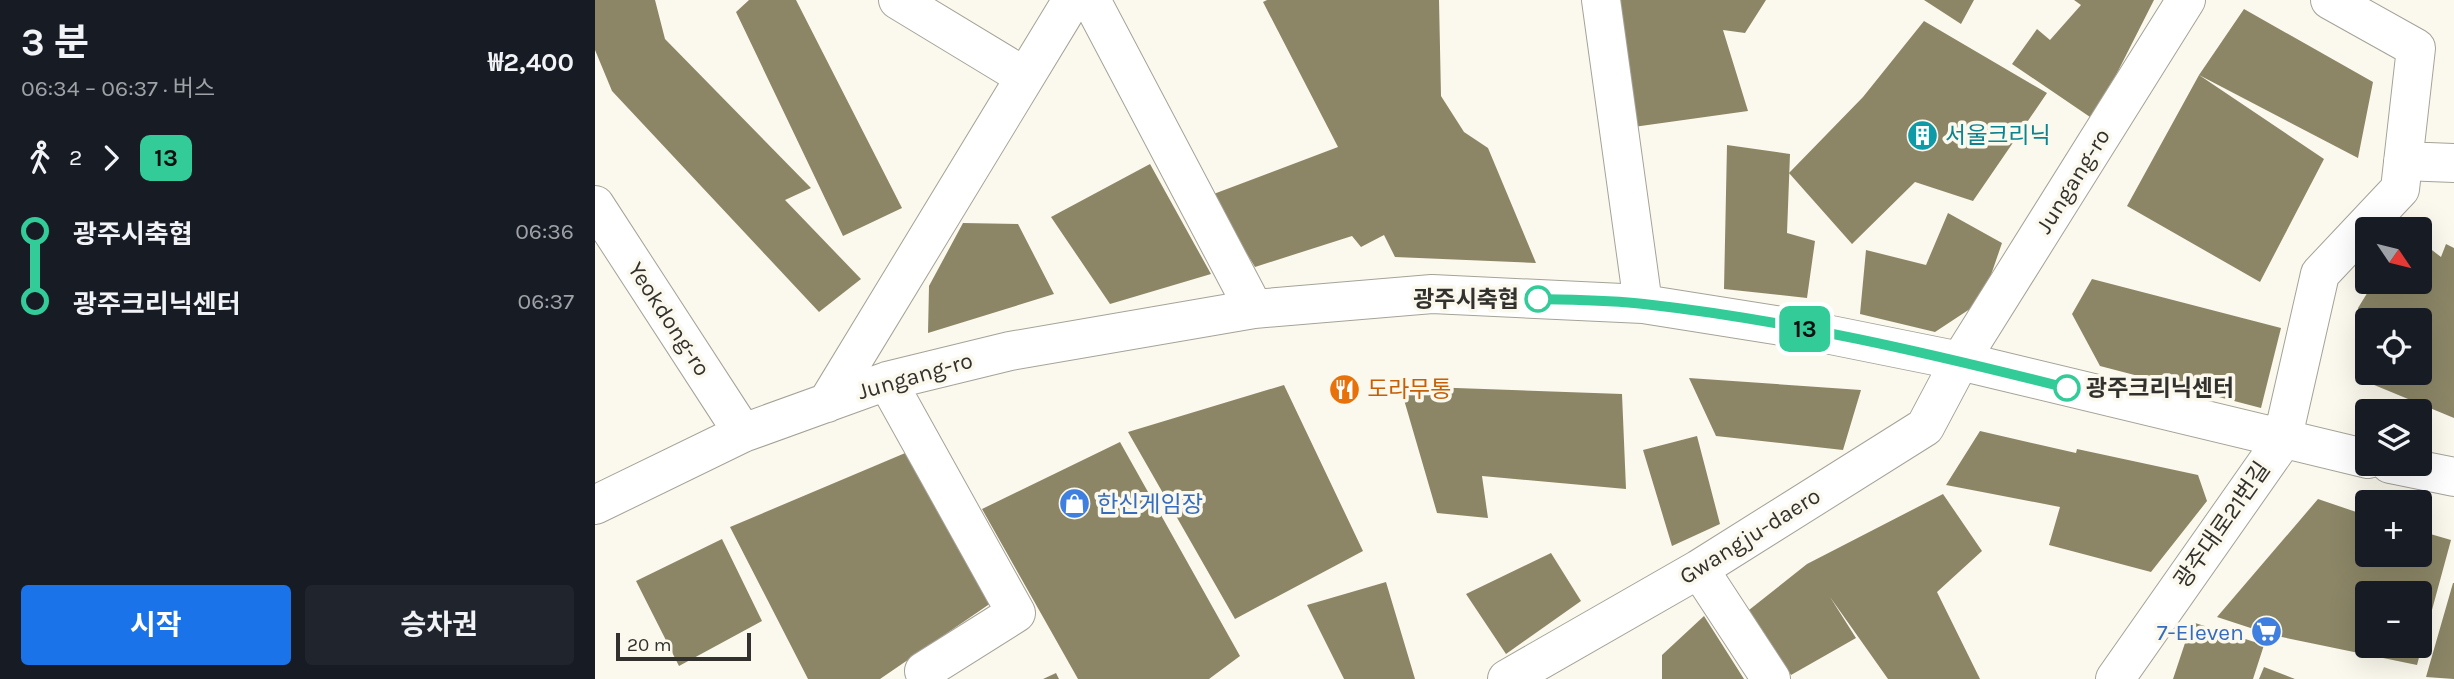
<!DOCTYPE html>
<html lang="ko">
<meta charset="utf-8">
<style>
:root{--surface:#171b24;--page:#20242c;--text:#f1f3f6;--muted:#9ea1a6;--accent:#1a73e8}
body{margin:0;font-family:Karla,"Noto Sans KR",sans-serif;background:var(--page);color:var(--text);height:100vh;display:flex;flex-direction:column;font-size:26px;white-space:nowrap}
*{box-sizing:border-box;margin:0}
p{font-size:23px;color:var(--muted)}
.icon{flex:none;width:38px;height:38px;fill:none;stroke:currentColor;stroke-width:2;stroke-linecap:round;stroke-linejoin:round}
.map{position:relative;flex:1;overflow:hidden}
.drawer{display:flex;flex-direction:column;background:var(--surface);width:595px}
.drawer>*{flex:none}
.badge{padding:0 14px;border-radius:10px;font-size:24px;line-height:46px}
.needle{width:46px;rotate:125deg}
.fabs{position:absolute;left:1760px;top:217px;display:grid;gap:14px}
.fabs a{display:grid;place-items:center;width:77px;height:77px;border-radius:7px;background:var(--surface);box-shadow:0 7px 28px #0002;font-size:35px}
.scale{position:absolute;left:21px;bottom:18px;width:135px;box-sizing:border-box;padding-left:7px;border:4px solid #32312d;border-top:0;font-size:19px;line-height:24px;white-space:nowrap;color:#32312d;-webkit-text-stroke:5px #fbf9ed;paint-order:stroke}
.map>.badge{position:absolute;translate:-50% -50%;box-shadow:0 0 0 4px #fff}
.legs{display:flex;align-items:center;gap:10px;height:77px;padding:0 21px;font-size:23px}
.legs p{margin-inline-start:auto}
.overview{display:flex;align-items:center;justify-content:space-between;height:119px;padding:0 21px}
h1{font-size:38px;font-weight:700;line-height:52px}
.action{display:flex;gap:14px;margin-top:auto;padding:14px 21px}
.action a{flex:1;height:80px;border-radius:7px;background:var(--accent);color:#fff;font-size:28px;font-weight:700;line-height:80px;text-align:center}
.action a+a{background:var(--page);color:var(--text)}
ul{padding:0 21px;list-style:none}
li{display:flex;align-items:center;gap:24px;height:70px;font-size:26px}
li i{display:grid;place-items:center;width:10px;height:100%;margin:0 9px;background:currentColor}
li i::after{content:'';width:18px;height:18px;margin:-9px;border:5px solid;border-radius:50%;background:var(--surface)}
li p{margin-inline-start:auto}
li:first-child i{background:linear-gradient(#0000 50%,currentColor 0)}
li:last-child i{background:linear-gradient(currentColor 50%,#0000 0)}
main{display:flex;flex:1;min-height:0}
.map>svg:first-child{display:block}
.building{fill:#8c8667;fill-rule:evenodd}
.lines{fill:none;stroke-linecap:round;stroke-linejoin:round}
.minor-casing{stroke:#a5a297;stroke-width:40}
.minor{stroke:#fff;stroke-width:38}
.line-1-casing{stroke:#fff;stroke-width:16}
.line-1{stroke:#3c9;stroke-width:10}
.stop-1-dot{fill:#fff;stroke:#3c9;stroke-width:3.5}
.labels{text-anchor:middle;dominant-baseline:central;stroke-width:7;stroke-linejoin:round;paint-order:stroke}
.culture-label{font-size:23px;fill:#0d838f;stroke:#fbf9ed;text-anchor:start}
.street-label{font-size:23px;fill:#32312d;stroke:#fbf9ed}
.stop-label{font-size:23px;font-weight:bold;fill:#32312d;stroke:#fbf9ed;text-anchor:end}
.food-label{font-size:23px;fill:#c56008;stroke:#fbf9ed;text-anchor:start}
.shop-label{font-size:23px;fill:#366cbe;stroke:#fbf9ed;text-anchor:start}
</style>
<main>
<section class="drawer">
<div class="overview"><div><h1>3 분</h1><p>06:34 – 06:37 · 버스</p></div><b>₩2,400</b></div>
<div class="legs"><svg class="icon" aria-label="walk" viewBox="0 0 24 24"><circle cx="13" cy="4" r="2"/><path d="M13 8l-2 6 4 7M11 14l-3 7M7 12l3-4h3l4 4"/></svg>2<svg class="icon" aria-label="forward" viewBox="0 0 24 24"><path d="M9 5l7 7-7 7"/></svg><b class="badge" style="background:#3c9;color:#111">13</b></div>
<ul>
<li><i style="color:#3c9"></i><b>광주시축협</b><p>06:36</p></li>
<li><i style="color:#3c9"></i><b>광주크리닉센터</b><p>06:37</p></li>
</ul>
<div class="action"><a>시작</a><a>승차권</a></div>
</section>
<div class="map">
<svg width="1859" height="679" viewBox="0 0 1859 679">
<rect width="100%" height="100%" fill="#fbf9ed"/>
<path class="building" d="M0 0H60L70 39 216 188 190 200 266 279 224 312 17 91 0 50Z
M154 0H201L307 208 248 236 141 12Z
M672 0H844L846 96 869 132 893 148 941 263 800 257 789 235 766 247 757 236 660 267 616 195 743 147 668 2Z
M1001 0H1171L1150 33 1128 30 1153 111 1017 130Z
M1329 0H1379L1366 24Z
M1479 0H1559L1521 75 1495 117 1417 64 1442 29 1455 40 1486 5Z
M1649 9 1778 82 1763 158 1604 75Z
M1329 21 1452 93 1378 201 1320 182 1257 244 1194 173 1268 97Z
M1604 75 1729 159 1665 282 1532 206Z
M1132 145 1195 154 1192 233 1220 241 1212 298 1129 289Z
M555 164 616 274 515 304 456 217Z
M1353 213 1407 243 1387 301 1340 332 1265 314 1271 250 1331 265Z
M368 223 423 224 459 294 333 333 334 286Z
M1851 244 1859 248V418L1772 382 1763 308 1779 282H1825V256L1833 247 1846 257ZM1773 320H1825V373H1773Z
M1497 279 1686 328 1666 408 1505 366 1477 314Z
M1094 378 1266 390 1248 450 1121 436Z
M689 385 768 551 640 619 533 432Z
M805 386 1027 394 1031 489 887 476 893 518 842 513Z
M1385 431 1481 453 1482 449 1603 475 1612 501 1556 572 1454 545 1465 507 1351 485Z
M1102 436 1125 524 1077 546 1048 450Z
M525 442 645 656 614 679H483L387 509Z
M315 451 396 603 285 679H213L135 527Z
M1348 494 1387 551 1342 592 1385 679H1293L1235 597 1261 638 1196 675 1154 610 1212 564Z
M1723 499 1773 516V555H1825V531L1856 540 1822 665 1677 635 1622 617ZM1773 593H1825V646H1773Z
M127 539 167 621 84 666 41 581Z
M956 553 986 601 911 654 871 594Z
M791 582 820 679H749L712 605Z
M1859 583V679L1831 677 1858 583Z
M1109 616 1149 679H1067V655Z
M1597 622 1669 645 1658 679H1578Z
M1669 667 1700 679H1664Z
M461 673 464 679H448Z"/>
<g class="lines">
<defs>
<path id="minor" d="M303 0 430 77
M496 0 659 309
M1006 0 1048 304
M1808 161 1859 163
M0 205 148 433
M292 381 421 613 329 671 332 679
M232 403 477 0
M1795 464 1859 477
M0 505 148 433 292 381 415 351 659 309 837 294 1048 304 1211 330 1365 361 1773 459
M1104 569 1176 679
M912 679 1104 569 1330 427 1365 361 1591 0
M1520 679 1687 441 1725 274 1805 189 1821 48 1735 0"/>
</defs>
<use href="#minor" class="minor-casing"/>
<use href="#minor" class="minor"/>
</g>
<g class="lines">
<defs>
<path id="line-1" d="M943 299C978 300 1014 300 1049 304 1192 320 1334 353 1472 388"/>
</defs>
<use href="#line-1" class="line-1-casing"/>
<use href="#line-1" class="line-1"/>
</g>
<defs>
<symbol id="building-disc" viewBox="-11 -11 22 22"><circle r="9.5" fill="#0f9aa8" stroke="#fbf9ed"/><path d="M-4-6H4V6H1V3H-1V6H-4ZM-2.5-4.3h1.7v1.8h-1.7ZM.8-4.3h1.7v1.8H.8ZM-2.5-1h1.7V.8h-1.7ZM.8-1h1.7V.8H.8Z" fill="#fff"/></symbol>
<symbol id="restaurant-disc" viewBox="-11 -11 22 22"><circle r="9.5" fill="#e8710a" stroke="#fbf9ed"/><path d="M-5-6h1v4h1v-4h1v4h1v-4h1v5L-1.5 .5V6h-2V.5L-5-1ZM5-6V6H3V1.5H1.5Q1.5-4 5-6Z" fill="#fff"/></symbol>
<symbol id="shop-disc" viewBox="-11 -11 22 22"><circle r="9.5" fill="#3f7fe0" stroke="#fbf9ed"/><path d="M-5-2.5h2.3a2.7 3.5 0 0 1 5.4 0H5L5.5 6h-11ZM-1.5-2.5h3a1.5 2.3 0 0 0-3 0Z" fill="#fff"/></symbol>
<symbol id="supermarket-disc" viewBox="-11 -11 22 22"><circle r="9.5" fill="#3f7fe0" stroke="#fbf9ed"/><path d="M-6-5.5h2.5l.6 2H6L4.5 2H-2.5L-4.4-4H-6ZM-1.5 3.2a1.3 1.3 0 1 0 .1 0ZM3 3.2a1.3 1.3 0 1 0 .1 0Z" fill="#fff"/></symbol>
</defs>
<g fill-rule="evenodd">
<use href="#building-disc" x="1310" y="118" width="35" height="35"/>
<use href="#restaurant-disc" x="732" y="372" width="35" height="35"/>
<use href="#shop-disc" x="462" y="486" width="35" height="35"/>
<use href="#supermarket-disc" x="1654" y="614" width="35" height="35"/>
</g>
<g class="stop-1-dot">
<circle cx="943" cy="299" r="12"/>
<circle cx="1472" cy="388" r="12"/>
</g>
<g class="labels">
<g class="culture-label">
<text x="1350" y="135">서울크리닉</text>
</g>
<g class="street-label">
<text transform="translate(1478 181) rotate(-58)">Jungang-ro</text>
<text transform="translate(74 319) rotate(57)">Yeokdong-ro</text>
<text transform="translate(320 376) rotate(-16)">Jungang-ro</text>
<text transform="translate(1627 525) rotate(-55)">광주대로21번길</text>
<text transform="translate(1155 536) rotate(-32)">Gwangju-daero</text>
</g>
<g class="stop-label">
<text x="924" y="299">광주시축협</text>
<text x="1491" y="388" text-anchor="start">광주크리닉센터</text>
</g>
<g class="food-label">
<text x="772" y="389">도라무통</text>
</g>
<g class="shop-label">
<text x="502" y="504">한신게임장</text>
<text x="1649" y="632" text-anchor="end">7-Eleven</text>
</g>
</g>
</svg>
<div class="fabs">
<a><svg class="needle" viewBox="-14 -14 28 28"><path d="M0-13l5 13h-10z" fill="#e53935"/><path d="M0 13l5-13h-10z" fill="#9ea1a6"/></svg></a>
<a><svg class="icon" aria-label="locate" viewBox="0 0 24 24"><circle cx="12" cy="12" r="6"/><path d="M12 2v4M12 18v4M2 12h4M18 12h4"/></svg></a>
<a><svg class="icon" aria-label="layers" viewBox="0 0 24 24"><path d="M12 4l9 5-9 5-9-5zM3 14l9 5 9-5"/></svg></a>
<a>+</a>
<a>−</a>
</div>
<div class="scale">20 m</div>
<b class="badge" style="left:1210px;top:329px;background:#3c9;color:#111">13</b>
</div>
</main>
